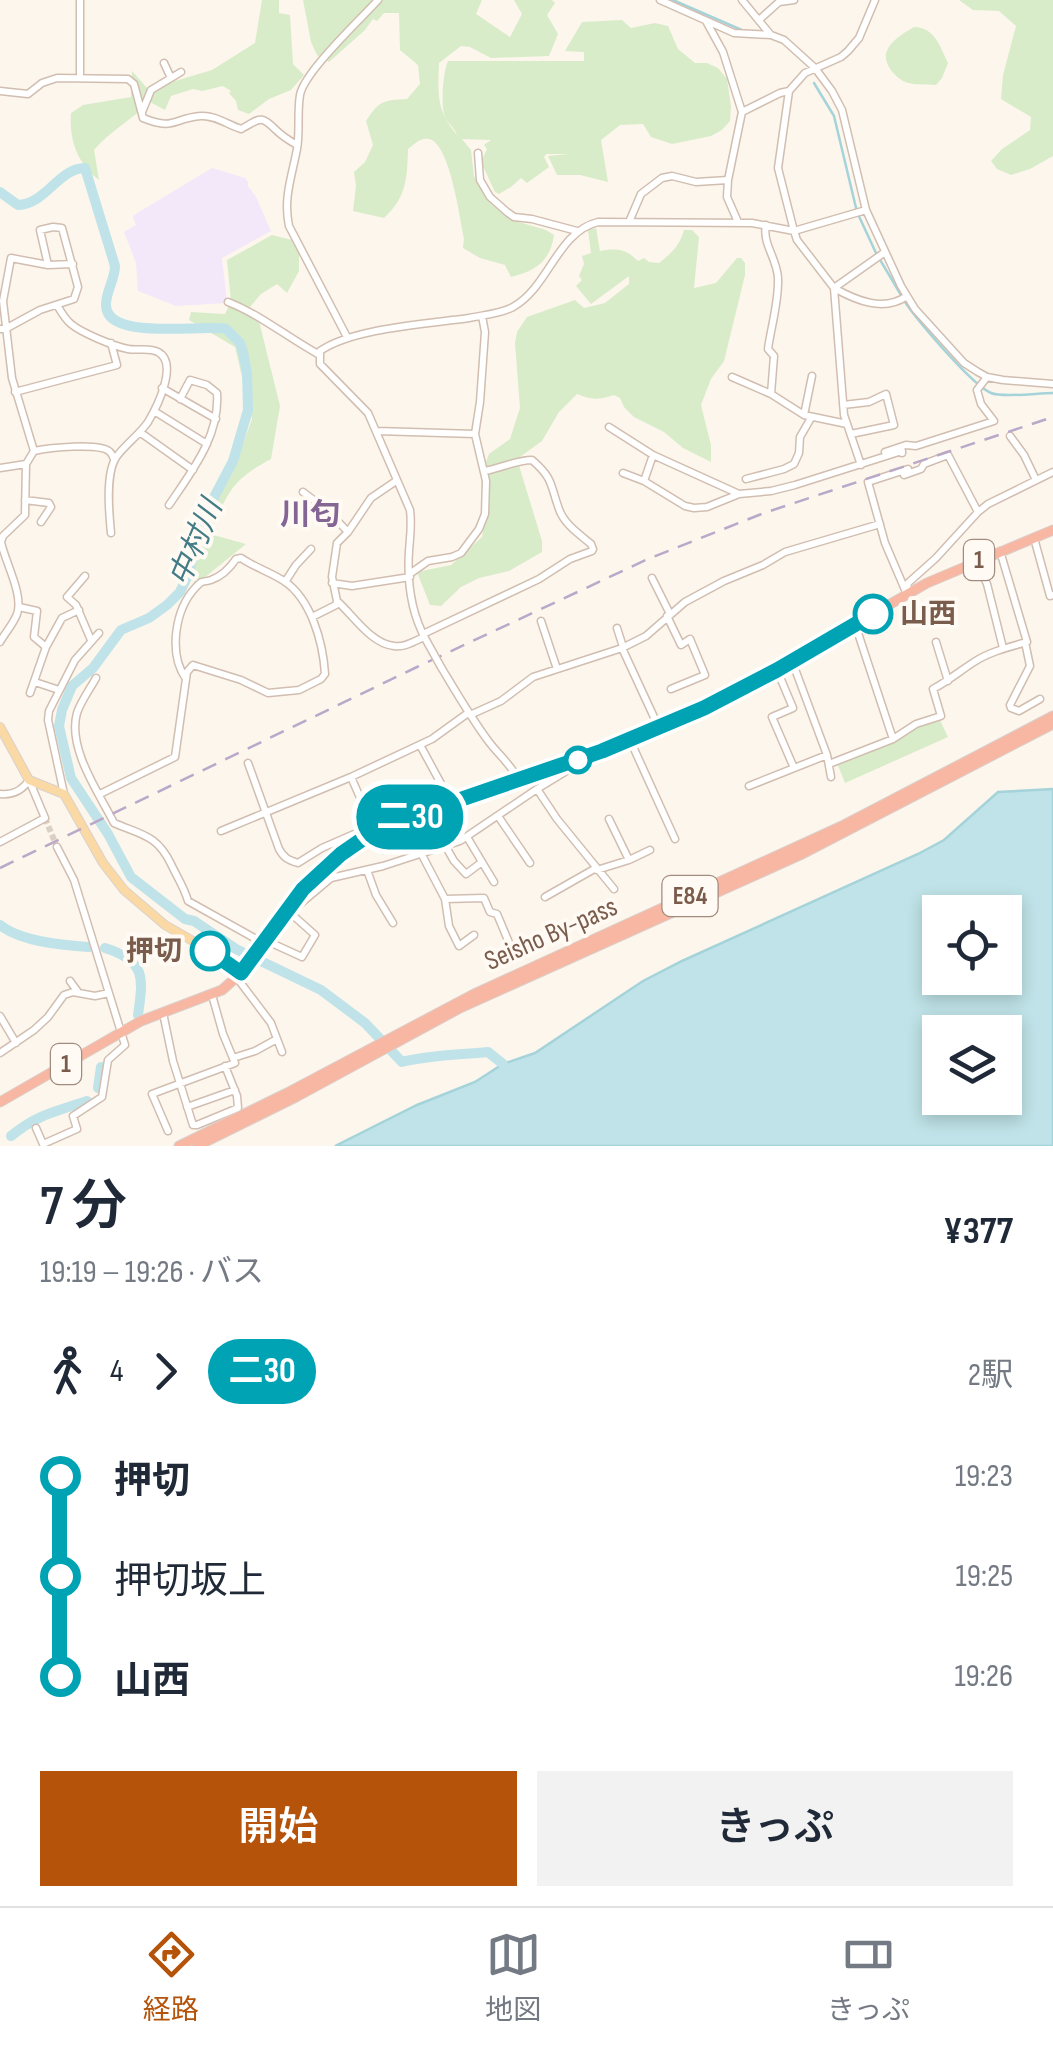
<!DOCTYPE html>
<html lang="ja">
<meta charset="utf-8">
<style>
:root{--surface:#fff;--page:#f2f2f3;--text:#1f2937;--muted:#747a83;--line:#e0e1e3;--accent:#b45309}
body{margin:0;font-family:"Sofia Sans Condensed","Noto Sans JP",sans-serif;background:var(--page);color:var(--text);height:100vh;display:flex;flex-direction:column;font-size:38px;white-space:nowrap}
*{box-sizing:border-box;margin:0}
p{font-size:32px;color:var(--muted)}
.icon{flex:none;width:55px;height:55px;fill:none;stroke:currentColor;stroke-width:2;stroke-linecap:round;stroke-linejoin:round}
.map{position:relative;height:1146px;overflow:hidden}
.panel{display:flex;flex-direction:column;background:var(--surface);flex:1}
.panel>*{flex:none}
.badge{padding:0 20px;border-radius:32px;font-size:35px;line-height:65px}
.fabs{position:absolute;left:922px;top:895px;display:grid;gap:20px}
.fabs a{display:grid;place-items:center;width:100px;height:100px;border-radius:0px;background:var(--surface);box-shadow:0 5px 15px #0003;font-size:50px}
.map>.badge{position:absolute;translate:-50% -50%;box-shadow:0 0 0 5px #fff}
.legs{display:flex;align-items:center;gap:15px;height:110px;padding:0 40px;font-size:32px}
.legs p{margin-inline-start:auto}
.head{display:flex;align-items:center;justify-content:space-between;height:170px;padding:0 40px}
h1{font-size:55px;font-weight:600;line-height:75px}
.primary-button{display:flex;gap:20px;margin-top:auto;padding:20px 40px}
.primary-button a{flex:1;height:115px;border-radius:0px;background:var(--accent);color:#fff;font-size:40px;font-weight:600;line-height:115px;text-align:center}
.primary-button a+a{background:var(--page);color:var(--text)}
ul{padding:0 40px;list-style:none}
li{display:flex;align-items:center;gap:35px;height:100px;font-size:38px}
li i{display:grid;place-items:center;width:15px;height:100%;margin:0 12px;background:currentColor}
li i::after{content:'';width:25px;height:25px;margin:-12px;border:8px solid;border-radius:50%;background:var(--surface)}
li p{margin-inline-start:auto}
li:first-child i{background:linear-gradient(#0000 50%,currentColor 0)}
li:last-child i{background:linear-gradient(currentColor 50%,#0000 0)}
.dock{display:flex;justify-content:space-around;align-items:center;height:140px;border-top:2px solid var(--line);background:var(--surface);font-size:28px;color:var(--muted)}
.dock a{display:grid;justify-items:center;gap:5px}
.dock .active{color:var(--accent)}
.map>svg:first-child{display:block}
.education{fill:#f3e8fa}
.green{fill:#d8ecc9}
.water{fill:#bfe3e8;stroke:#a5d3da;stroke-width:2.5;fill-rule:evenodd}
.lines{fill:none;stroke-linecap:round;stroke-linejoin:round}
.stream{stroke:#a5d3da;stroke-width:2.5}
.river{stroke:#bfe3e8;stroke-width:10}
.minor-tunnel{stroke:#dcd0c4;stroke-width:6;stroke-dasharray:6 3;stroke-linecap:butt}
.minor-casing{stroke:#d1beb0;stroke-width:9}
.major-casing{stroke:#dad1cd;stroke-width:10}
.highway-casing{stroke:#dad1cd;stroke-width:11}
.minor{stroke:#fff;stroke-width:6}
.major{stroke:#fbd9a5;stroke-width:8}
.highway{stroke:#f7b7a3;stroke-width:9}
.rail{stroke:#b9a8c9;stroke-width:2.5;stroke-dasharray:15 10;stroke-linecap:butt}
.minor-bridge-casing{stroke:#d1beb0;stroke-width:9;stroke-linecap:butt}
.minor-bridge{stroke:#fff;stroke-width:6}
.line-1-casing{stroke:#fff;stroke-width:22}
.line-1{stroke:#00a3b4;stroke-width:15}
.stop-1-dot{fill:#fff;stroke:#00a3b4;stroke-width:5}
.labels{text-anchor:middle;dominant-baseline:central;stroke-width:8;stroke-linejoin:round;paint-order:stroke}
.shield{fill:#fffaf3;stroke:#a28b7f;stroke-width:2.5}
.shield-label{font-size:25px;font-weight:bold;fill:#7a5c4d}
.stop-label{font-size:28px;font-weight:bold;fill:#7a5c4d;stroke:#fffaf3;text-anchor:start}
.street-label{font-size:28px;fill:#7a5c4d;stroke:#fffaf3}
.neighbourhood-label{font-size:30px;font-weight:bold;fill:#846695;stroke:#fffaf3}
.water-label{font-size:30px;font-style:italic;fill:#437c86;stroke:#fffaf3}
</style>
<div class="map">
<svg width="1053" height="1146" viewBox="0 0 1053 1146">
<rect width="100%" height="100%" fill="#fdf6ec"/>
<path class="education" d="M212 168 245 178 248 182V186L256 197 271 231 222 258 227 303 176 306 138 291 136 263 124 232 136 225 133 218 134 215Z"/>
<path class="green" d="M262 0H279V13L290 15 293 64 304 75 291 90 269 99 249 114 238 110 236 101 229 93 231 91 223 86 202 91 193 89 171 96 165 110 150 102C132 119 109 132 94 150L99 180C77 164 69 139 71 113L83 105 131 97 132 71 148 89 212 70 255 43Z
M303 0H482L476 14 510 37 522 14 514 0H552L555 3 547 15 558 34 549 56 491 58 470 47 461 46 439 63C438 94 436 110 457 135 454 126 446 123 444 114 441 102 443 72 448 61H584V52L565 51 582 22 622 20 631 28 655 23 668 26 678 49 695 63H707L718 68 727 79 731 106 730 121 722 130 711 136 672 144 651 137 643 124 620 125 601 140 608 182 580 175H557L548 156 569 154H546L544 157 549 167 527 183 521 178 511 187 499 194 495 192 481 162 487 149 484 145 491 140 462 139 471 150 474 176 492 205 512 220 546 230 554 235C550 262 535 271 511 277L505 265 480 258 463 248 464 238C460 220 450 143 429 139 421 137 414 144 408 149 407 178 407 197 384 218L353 211 356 186 354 172 365 162 373 145 366 121C379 101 383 100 407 99L420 84 418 65 400 50 399 13H384L377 21 373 19 365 30 329 62 317 55 311 42Z
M959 0H1053V156L1030 169 1011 175 997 169 991 161 1002 149 1030 130 1031 117 1001 99 1003 75 1016 26 999 11 973 10Z
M914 27C935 27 940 47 948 63L942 78 936 85C926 84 912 86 903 81 899 79 893 73 891 70 876 50 897 37 914 27Z
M596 228 600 251C617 248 626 249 638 261L644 258 649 262 659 263C671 254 680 245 684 230H692L699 237 694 288 716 283 737 258H741L745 263V275L724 361 711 379 701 405 711 445V462L683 448 664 432 634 417 624 407 620 398 614 395C599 400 591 400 577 394L559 412 542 441 517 459 542 541V552L509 571 479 578 461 587 441 606 430 605 417 572 451 565 482 537 489 505 482 472 489 454 510 439 520 408 515 343 517 332 527 317 575 300 584 308 605 303 629 284V276L591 304 576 286 582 280 579 276 584 264 582 256 591 253 588 230Z
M272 235 292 240 299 248V271L287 293 277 284 261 294 244 314 259 321 280 406 271 459C230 481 228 493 210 534L246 544 194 586 193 525 236 464 252 419 235 347 189 320 191 312 225 314 231 301 227 260Z
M939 718 948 737 845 783 837 763 907 734 914 728Z"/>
<path class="water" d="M1053 789V1146H335L417 1105 475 1082 503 1064 535 1053 643 981 682 961 918 854 944 840 998 792ZM940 912H1005V978H940ZM940 1032H1005V1098H940Z"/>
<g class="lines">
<path class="stream" d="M673 0 744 31
M814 83 834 116 857 212 876 253 901 295
M905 302C918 321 972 385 991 393 1002 398 1038 393 1053 393"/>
<path class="river" d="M0 192 18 205C46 204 59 168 85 168L115 266C115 280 105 293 106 306 108 341 201 324 226 329L240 343 243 352 247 373 248 410 233 461 201 522 189 573 180 592 167 605 149 618 121 630 93 668 72 686 62 710 59 726 71 778 108 834 131 877 185 919 194 921 236 949 321 990 365 1023 402 1062C430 1055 458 1055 488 1052L503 1064
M0 925C21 942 63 945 89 947
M105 948C147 961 143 979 138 1015
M98 1088 101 1067
M11 1136C38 1114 55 1112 87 1101"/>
<path class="minor-tunnel" d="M45 818 57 847"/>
<defs>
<path id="minor" d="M80 0V78
M660 0 734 33 771 35 784 40 815 68 832 91 842 110 866 210 901 286 915 309 964 363 978 372 987 377 1003 380 1053 384
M742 0 770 34
M759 20 779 2 794 0
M706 21 723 52 742 112 728 180 727 197 738 222
M164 63 171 78
M0 91 28 94 42 83 57 78 128 79 134 84 143 118C175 131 173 118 201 116 215 115 228 125 241 129 260 119 260 114 276 130 282 136 290 141 297 145
M142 112 151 90 181 72
M742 112 780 93 789 91
M478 153 480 180 490 197 507 212 514 217 532 219 577 231
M866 210 794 231 797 240 834 288C857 301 884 312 907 296
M629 222 641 194 662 178 672 176 696 182 728 180
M766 225C762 244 777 258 778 278 779 301 771 327 768 349L774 356 771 394
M228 302C261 315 287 337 318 354
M57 305C61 312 65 319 71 324 82 333 113 346 128 349 137 351 149 347 158 352 179 363 157 407 148 422 139 435 126 444 117 456 105 472 109 513 111 533
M0 329 7 328 40 310 74 299 78 287 62 228 53 227 40 230 48 265
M347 337 289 226C283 198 292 176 297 149 300 132 297 113 300 95 304 72 361 19 378 0
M732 377 771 394 804 415 847 424
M162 388 216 419
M15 392 117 365 111 343
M843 405 869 402 886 394 894 425 851 434
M154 411 207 444
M804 415 812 376
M609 427 653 455 739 494
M377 431 475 434
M141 433 193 470
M1010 436 1024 455 1036 480
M34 451 12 378 3 301 11 258 48 265 73 264
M885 452 906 445 916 446 994 421 981 404 977 390 987 377
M653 455 644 481 685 506 694 508 707 507 739 494 771 491 795 485 902 451V453
M861 465 844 415 834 288 885 252
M0 468 26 464
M623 473 644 481
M904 475 921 469 924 464 948 455 978 512
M746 479 784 469 794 464 799 453 800 437 811 418
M303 492 328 511 348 532
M25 500 49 503 51 507 41 522
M169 505C192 471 220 436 217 393L207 385 190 380 180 399
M1034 538 1050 596 1053 595
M977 562 987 584 1003 648
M411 573 428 561 452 557 461 553 479 529 485 514 486 481 475 434 480 402 485 332 482 316
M85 576 67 597 76 605 91 640
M652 578 670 614
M285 582 296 565 311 549
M332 583 352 586 410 577
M906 592 885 543 868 482 908 469
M906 593 908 583 936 558 978 512 988 504 1053 472
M337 601C353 615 371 644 394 646 404 648 415 641 424 637
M19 607 37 611 34 637 46 647 30 693
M667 616 681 645 690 639 705 675 671 689
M312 617 336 605 337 601 332 577 337 543 348 532 371 498 396 481
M541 621 557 669
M855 624 893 739
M617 628 623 647
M423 634 539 579 570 559 592 551 593 549 591 544C579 534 564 524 559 509 550 485 554 479 532 460 517 460 501 468 485 471
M426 640C411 613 407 582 409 551 410 537 412 525 410 510L368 413 320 364V351C353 328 427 324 469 318 483 315 500 314 513 307 549 287 557 232 598 222L752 223 794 231 778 168 789 91 805 73 841 57 848 51 859 38 875 0
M0 642C5 633 14 623 17 614 24 595 5 562 1 542L3 536 25 515 26 464 34 451C48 448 101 442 110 452 112 454 113 457 114 459
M936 642 948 681
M1025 642 1030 666 1010 705 1011 708 1019 711 1040 699
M46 647 62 618 79 610
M622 648 659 728
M792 661 827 755 831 777
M441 667C456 692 471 718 489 742 499 755 511 765 519 780
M777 670 793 708 772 717 794 768
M96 678C90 689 81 701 77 713 67 748 99 793 114 823 142 835 157 835 171 864 177 877 184 887 188 901L265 944
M35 682 59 690
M470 715 501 701 533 677 622 648 646 636 685 602 724 581 763 565 785 552 880 524
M630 740 675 839
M420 745 445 791
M248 763 279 849C284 858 288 860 298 863L322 848 377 824 385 827
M829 764 893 739 916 724 941 716 933 689C948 681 960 671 974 662 989 652 1009 647 1027 642L1000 551
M351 777 362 802
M749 786 827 755
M537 789 557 819 614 889
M0 794C13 795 22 791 29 780L45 818 0 842
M64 794 48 720 49 711 75 660 99 633
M100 794 175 757 187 672 193 665 241 680 268 693 299 690 321 679 325 674C323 642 311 599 284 581 270 572 254 567 241 558L236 559C230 568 222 576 211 580 201 583 204 579 196 587 175 609 168 653 186 679
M498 816 530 863
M609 819 629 860
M221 831 351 777 432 739 468 713
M467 837 494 882
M446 847 454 861 466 874 482 862
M422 855 445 899 449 926 459 946 474 935
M367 870 376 895 393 923
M597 870 629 860 650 850
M545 897 596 868
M445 899 484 898 490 912 497 914 510 945
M267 941 302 957 315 935 287 910 300 904 331 878 383 866 460 841 537 789 565 772 567 764
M237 978 271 1023 282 1052
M70 981 78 992
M163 1013 173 1061 193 1125H197L238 1108 237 1096 225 1066
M0 1016 16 1043
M0 1053 34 1030 48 1017 64 995 73 992 95 996 109 993
M233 1058 255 1051 277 1039
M187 1107 235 1090
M36 1128 43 1144 77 1129 73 1116 102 1097 108 1060 125 1045 74 880 57 847
M168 1131 152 1094 235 1063 223 1034 212 995"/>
<path id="major" d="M0 727 29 780 64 794 103 863 124 890 165 925 219 956 241 973"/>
<path id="highway" d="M0 1102 141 1021 222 990 247 968 303 889 341 854 367 836 419 814 602 751 723 700 927 583 1053 530
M179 1146 287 1093 474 994 844 825 1053 716
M197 1146 296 1097 460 1008 800 855 1053 724"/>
</defs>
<use href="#minor" class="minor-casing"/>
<use href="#major" class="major-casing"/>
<use href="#highway" class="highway-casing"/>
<use href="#minor" class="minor"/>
<use href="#major" class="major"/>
<use href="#highway" class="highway"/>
<path class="rail" d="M0 868 417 667 648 559 764 513 1053 417"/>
<defs>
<path id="minor-bridge" d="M426 640 441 667"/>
</defs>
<use href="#minor-bridge" class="minor-bridge-casing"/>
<use href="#minor-bridge" class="minor-bridge"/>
</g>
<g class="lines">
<defs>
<path id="line-1" d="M210 951 241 973 303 889 341 854 367 836 418 814 602 751 704 708 777 670 873 614"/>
</defs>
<use href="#line-1" class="line-1-casing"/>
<use href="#line-1" class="line-1"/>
</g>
<g class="stop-1-dot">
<circle cx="873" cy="614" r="18"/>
<circle cx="578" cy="760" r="12"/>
<circle cx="210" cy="951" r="18"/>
</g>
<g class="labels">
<g class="shield">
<rect x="964" y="540" width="30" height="40" rx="8"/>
<rect x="662.5" y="876" width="55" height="40" rx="8"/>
<rect x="51" y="1044" width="30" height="40" rx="8"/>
</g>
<g class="shield-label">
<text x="979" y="560">1</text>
<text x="690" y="896">E84</text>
<text x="66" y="1064">1</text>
</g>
<g class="stop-label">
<text x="900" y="614">山西</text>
<text x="182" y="951" text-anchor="end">押切</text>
</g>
<g class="street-label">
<text transform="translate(551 934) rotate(-24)">Seisho By-pass</text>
</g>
<g class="neighbourhood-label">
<text x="310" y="515">川匂</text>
</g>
<g class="water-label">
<text transform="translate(196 543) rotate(-67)">中村川</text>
</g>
</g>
</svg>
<div class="fabs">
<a><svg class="icon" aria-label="locate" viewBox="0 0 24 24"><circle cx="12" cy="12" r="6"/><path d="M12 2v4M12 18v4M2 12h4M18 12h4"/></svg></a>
<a><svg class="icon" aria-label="layers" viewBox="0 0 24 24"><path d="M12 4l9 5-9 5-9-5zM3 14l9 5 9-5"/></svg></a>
</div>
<b class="badge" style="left:410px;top:817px;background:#00a3b4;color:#fff">二30</b>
</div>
<section class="panel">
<div class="head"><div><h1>7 分</h1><p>19:19 – 19:26 · バス</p></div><b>¥377</b></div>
<div class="legs"><svg class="icon" aria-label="walk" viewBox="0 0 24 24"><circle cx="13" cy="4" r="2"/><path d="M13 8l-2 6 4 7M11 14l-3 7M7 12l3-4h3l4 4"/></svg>4<svg class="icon" aria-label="forward" viewBox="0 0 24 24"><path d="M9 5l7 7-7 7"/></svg><b class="badge" style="background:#00a3b4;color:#fff">二30</b><p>2駅</p></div>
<ul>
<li><i style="color:#00a3b4"></i><b>押切</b><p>19:23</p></li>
<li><i style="color:#00a3b4"></i><span>押切坂上</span><p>19:25</p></li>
<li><i style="color:#00a3b4"></i><b>山西</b><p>19:26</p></li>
</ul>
<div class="primary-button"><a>開始</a><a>きっぷ</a></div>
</section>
<nav class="dock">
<a class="active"><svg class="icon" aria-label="directions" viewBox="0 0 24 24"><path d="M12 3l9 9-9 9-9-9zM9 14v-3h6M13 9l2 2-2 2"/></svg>経路</a>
<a><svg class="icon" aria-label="map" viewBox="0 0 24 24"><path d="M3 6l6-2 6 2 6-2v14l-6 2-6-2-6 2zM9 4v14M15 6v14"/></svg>地図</a>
<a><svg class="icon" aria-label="tickets" viewBox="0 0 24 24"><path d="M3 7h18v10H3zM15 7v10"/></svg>きっぷ</a>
</nav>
